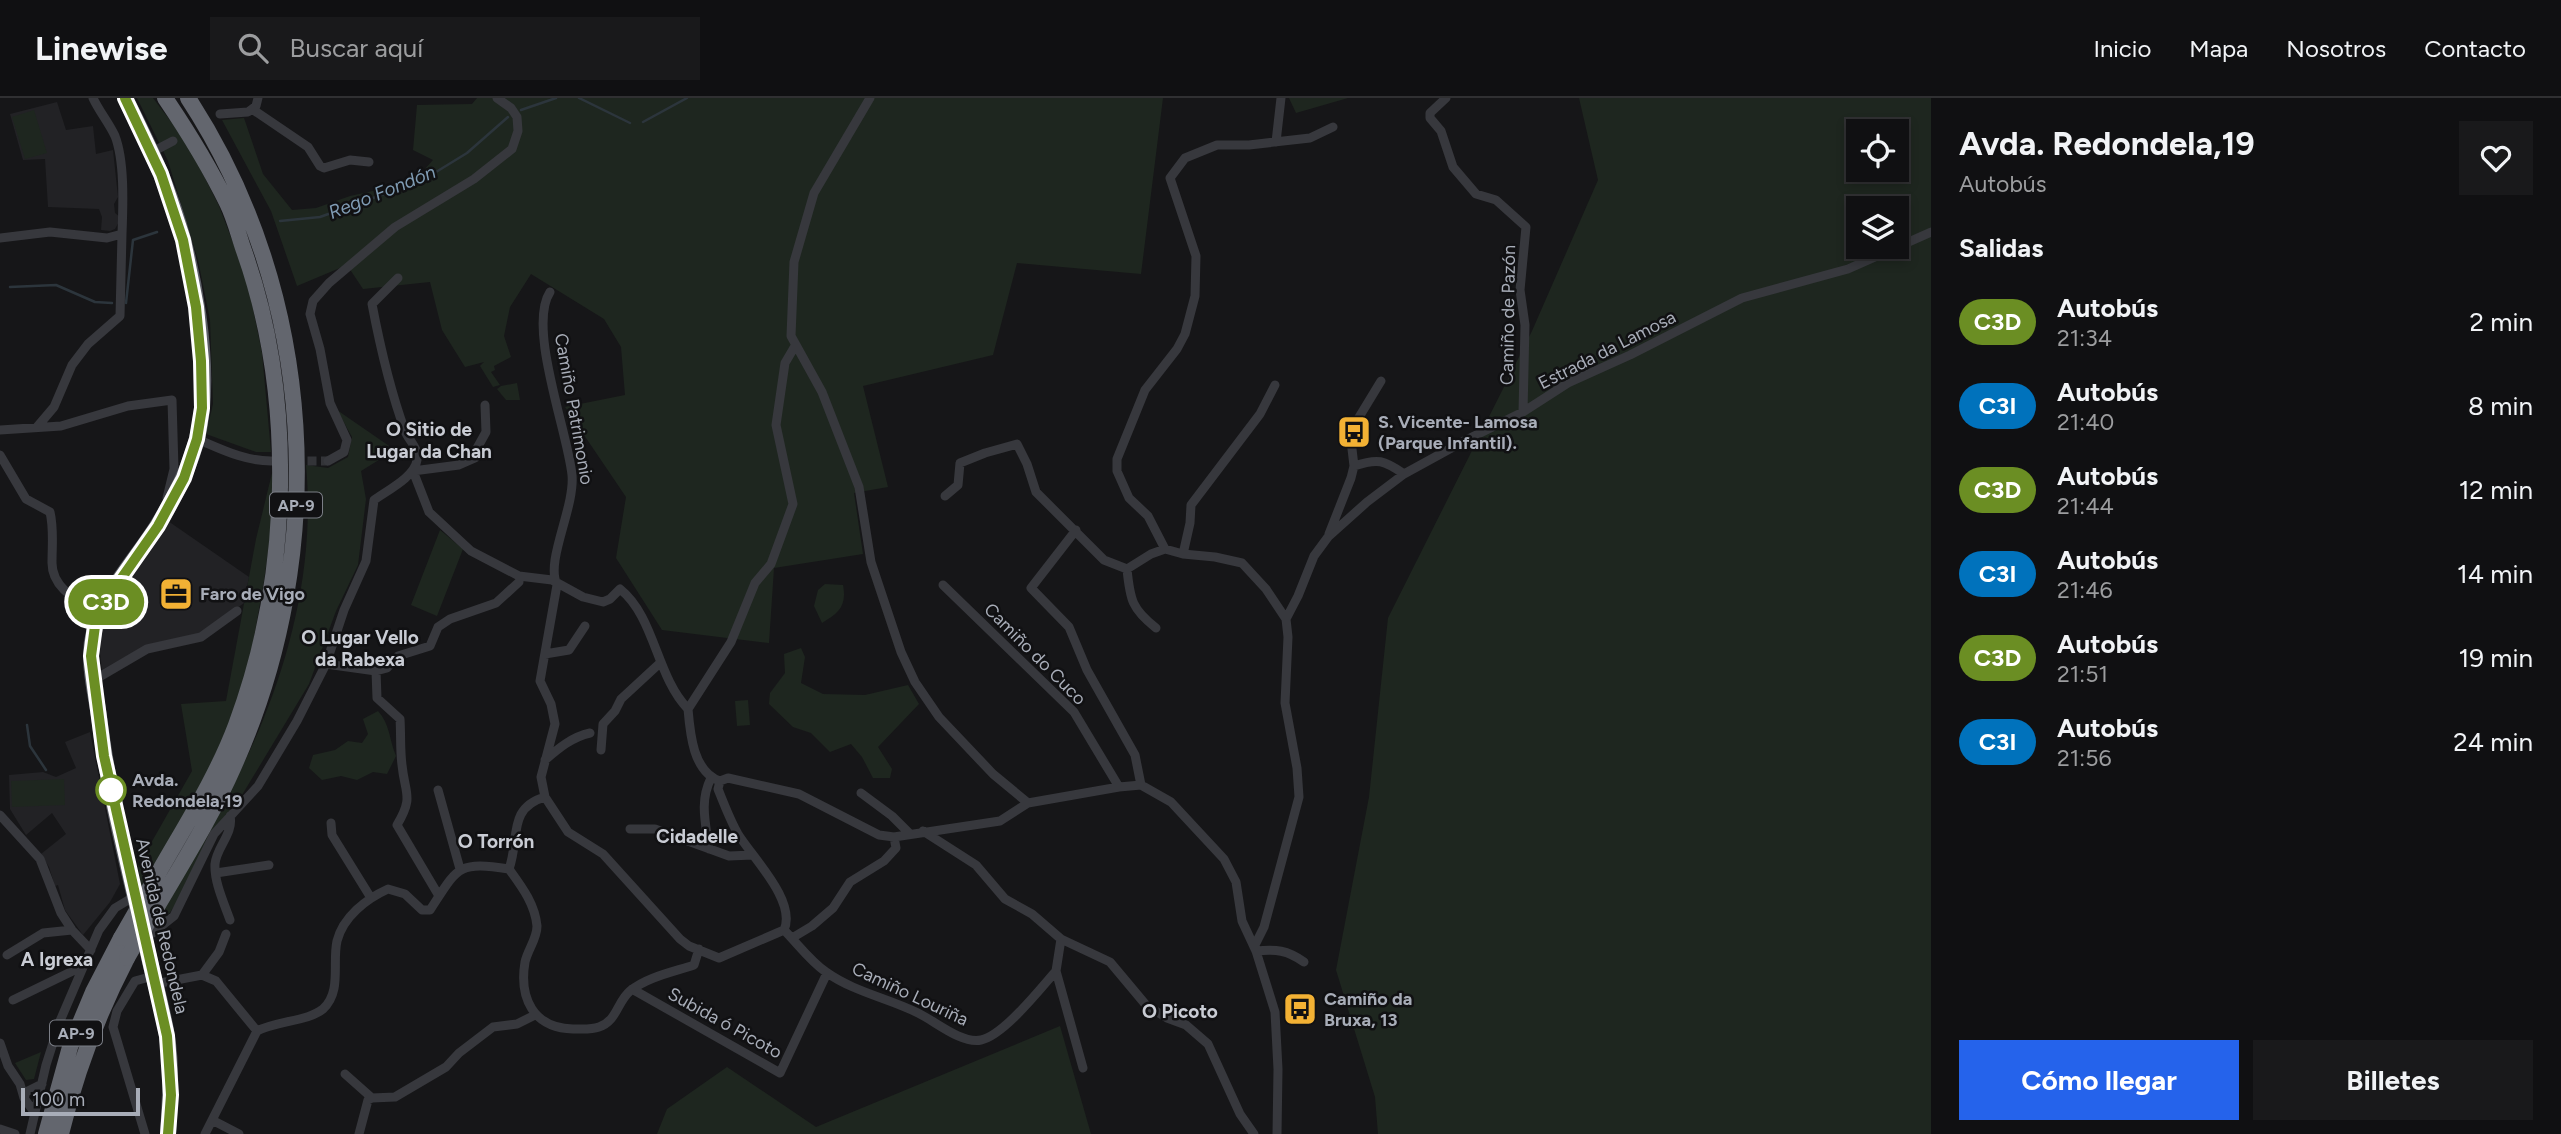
<!DOCTYPE html>
<html lang="es">
<meta charset="utf-8">
<style>
:root{--surface:#101012;--page:#19191b;--text:#f1f3f6;--muted:#9c9d9f;--line:#303032;--accent:#2563eb}
body{margin:0;font-family:Figtree,sans-serif;background:var(--page);color:var(--text);height:100vh;display:flex;flex-direction:column;font-size:26px;white-space:nowrap}
*{box-sizing:border-box;margin:0}
p{font-size:23px;color:var(--muted)}
.icon{flex:none;width:38px;height:38px;fill:none;stroke:currentColor;stroke-width:2;stroke-linecap:round;stroke-linejoin:round}
.map{position:relative;flex:1;overflow:hidden}
.side{display:flex;flex-direction:column;background:var(--surface);width:630px}
.side>*{flex:none}
.badge{padding:0 14px;border-radius:23px;font-size:24px;line-height:46px}
.tools{position:absolute;left:1846px;top:21px;display:grid;gap:14px}
.tools a{display:grid;place-items:center;width:63px;height:63px;border-radius:0px;background:var(--surface);box-shadow:0 4px 10px #0003,0 0 0 2px var(--line);font-size:35px}
.scale{position:absolute;left:21px;bottom:18px;width:119px;box-sizing:border-box;padding-left:7px;border:4px solid #a8adb8;border-top:0;font-size:19px;line-height:24px;white-space:nowrap;color:#a8adb8;-webkit-text-stroke:5px #111113;paint-order:stroke}
.map>.badge{position:absolute;translate:-50% -50%;box-shadow:0 0 0 4px #fff}
h2{padding:0 28px;font-size:26px;line-height:63px}
.round{display:grid;place-items:center;flex:none;width:74px;height:74px;border-radius:0px;background:var(--page)}
.summary{display:flex;align-items:center;justify-content:space-between;height:119px;padding:0 28px}
h1{font-size:33px;font-weight:700;line-height:52px}
.button{display:flex;gap:14px;margin-top:auto;padding:14px 28px}
.button a{flex:1;height:80px;border-radius:0px;background:var(--accent);color:#fff;font-size:28px;font-weight:700;line-height:80px;text-align:center}
.button a+a{background:var(--page);color:var(--text)}
ul{padding:0;list-style:none}
li{display:flex;align-items:center;gap:21px;height:84px;padding:0 28px}
li div{flex:1}
li b{display:block;font-size:26px}
li em{font-style:normal}
li .badge{min-width:77px;font-weight:700;text-align:center}
header{display:flex;align-items:center;gap:42px;box-sizing:border-box;height:98px;padding:0 35px;background:var(--surface);border-bottom:2px solid var(--line)}
header strong{font-size:33px}
nav{display:flex;gap:38px;margin-inline-start:auto;font-size:24px}
.search{width:490px;height:63px;background:var(--page);display:flex;align-items:center;gap:18px;box-sizing:border-box;padding:0 24px;border-radius:0px;color:var(--muted);font-size:26px}
main{display:flex;flex:1;min-height:0}
.map>svg:first-child{display:block}
.built{fill:#222225}
.green{fill:#1e261f;fill-rule:evenodd}
.lines{fill:none;stroke-linecap:round;stroke-linejoin:round}
.stream{stroke:#2c353c;stroke-width:2.5}
.minor-tunnel{stroke:#333438;stroke-width:9;stroke-dasharray:9 4.5;stroke-linecap:butt}
.minor{stroke:#37383d;stroke-width:9}
.trunk{stroke:#5b5e65;stroke-width:16}
.motorway{stroke:#63666e;stroke-width:16}
.motorway-bridge{stroke:#63666e;stroke-width:16}
.line-casing{stroke:#fff;stroke-width:16}
.line{stroke:#6b8e23;stroke-width:10}
.stop-dot{fill:#fff;stroke:#6b8e23;stroke-width:3.5}
.labels{text-anchor:middle;dominant-baseline:central;stroke-width:5;stroke-linejoin:round;paint-order:stroke}
.shield{fill:#111113;stroke:#7b7e86;stroke-width:2}
.shield-label{font-size:16px;font-weight:bold;fill:#a8adb8}
.street-label{font-size:18px;fill:#a8adb8;stroke:#111113}
.poi-label{font-size:18px;font-weight:bold;fill:#a8adb8;stroke:#111113;text-anchor:start}
.stop-label{font-size:18px;font-weight:bold;fill:#a8adb8;stroke:#111113;text-anchor:start}
.water-label{font-size:19px;font-style:italic;fill:#7f9bb3;stroke:#111113}
.neighbourhood-label{font-size:19px;font-weight:bold;fill:#c9ccd4;stroke:#111113}
</style>
<header>
<strong>Linewise</strong>
<div class="search"><svg class="icon" aria-label="search" viewBox="0 0 24 24"><circle cx="10" cy="10" r="6"/><path d="M15 15l6 6"/></svg>Buscar aquí</div>
<nav><a>Inicio</a><a>Mapa</a><a>Nosotros</a><a>Contacto</a></nav>
</header>
<main>
<div class="map">
<svg width="1931" height="1036" viewBox="0 0 1931 1036">
<rect width="100%" height="100%" fill="#161618"/>
<path class="built" d="M57 4 66 32 93 28 96 56 113 52 118 99 114 106 115 115 121 120 115 131 110 133 101 132 102 119 99 111 48 109 45 61 23 62 10 16Z
M168 423 249 479 244 505 201 537 141 550 102 572 100 555 102 530 113 504Z
M90 634 120 786 110 804 83 837 65 812 58 787 55 788 49 769 41 756 66 736 52 715 26 737 10 711 9 677 43 674 56 679 76 670 65 644Z"/>
<path class="green" d="M137 0H153L188 46 219 108 247 181 262 255 271 354H256L206 336 213 306 210 222 198 162 168 63Z
M477 0H1163L1141 176 1017 165 993 257 863 288 888 389 854 395 863 456 774 470 769 545 662 532 616 460 626 399 565 309 625 297 621 249 604 221 531 176 510 209 504 238 511 259 494 268 495 272 491 274 500 287 493 289 480 268 484 264 465 269 442 232 430 184 363 191 347 167 297 188 271 113 222 22 244 20 263 76 292 112 316 110 350 98 413 84 433 62 413 52 417 7 472 6Z
M1289 0H1348L1296 15Z
M1579 0H1931V1036H1378L1375 999 1336 872 1369 699 1388 520 1532 233 1598 82ZM1858 33H1897V72H1858ZM1858 110H1897V149H1858Z
M34 12 47 55 25 61 12 19Z
M517 285 520 302H506L497 291 501 288Z
M337 312 395 352 361 373 366 401 358 467 336 513 309 586 239 702 212 733 183 795 167 819 153 829C190 763 235 692 263 622 296 541 314 454 306 367L328 370 348 359 352 339Z
M273 371 272 424 264 483 253 545 240 596 225 636 176 739 141 789 138 768 192 673 181 606 226 603 256 441Z
M440 432 463 451 437 518 411 507Z
M825 486 843 487C847 508 839 515 822 525L814 508 818 492Z
M801 550 805 559 801 585 823 596 865 597 908 587 919 606 878 649 892 671 890 680H873L862 659 851 646 830 654 811 635 793 629 769 606 770 595 785 575 784 556Z
M748 602 750 627 737 628 735 603Z
M378 613C390 626 389 641 396 658L387 676 373 674 357 682 341 678 322 682 309 670 313 657 335 652 348 643 362 645 368 636 363 621Z
M64 681 65 707 12 709 11 683Z
M1060 928 1091 1036H657L667 1011 727 969 816 1029Z
M41 954 34 981 26 982 15 965Z"/>
<g class="lines">
<path class="stream" d="M579 0 630 25
M521 12 556 0
M643 24 687 0
M280 123 320 119 423 82 467 55 508 19
M10 189 56 187 95 204 112 205
M126 205 133 142 157 134
M27 627 30 648 46 672"/>
<path class="minor-tunnel" d="M294 363H328"/>
<path class="minor" d="M870 0 814 95 794 164 791 238 822 294 859 389 871 464 901 554 915 584 939 619 993 676 1028 705
M1446 0 1430 15V20L1441 33 1453 69 1476 96 1496 102 1526 129 1520 192 1525 227 1523 314
M252 11 308 49 320 68 324 70 350 62 369 64
M220 16 248 14 256 8 258 0
M1276 44 1281 0
M152 54 173 43
M0 140 50 134 107 140 122 136C123 108 125 64 115 38 109 25 99 13 93 0
M1275 287 1260 316 1191 407 1190 425 1183 456 1165 451 1148 418 1129 400 1117 373V361L1145 292 1177 251 1185 236 1195 198 1196 158 1170 80 1185 60 1217 47H1249L1310 40 1333 29
M485 307 486 334 476 352 475 360 459 367 413 373 429 414 471 453 519 478 552 482 583 499 603 504 610 501 620 491C655 519 656 578 688 611
M37 329 54 309 72 267 88 246 120 218 122 136
M0 332 61 328 128 308 172 302 174 371 167 400
M197 341C221 351 244 363 271 363
M0 357 26 401 50 414C54 431 52 447 52 465 52 491 81 506 101 514
M328 363 344 354 347 342 330 305 320 251 310 216 313 203 329 185 395 129 474 81 512 51 518 33 517 19 511 10 497 0
M1354 368C1378 360 1384 362 1404 376
M945 398 958 387 960 365 985 355 1017 346 1027 366 1036 394 1104 462 1127 471
M1076 432 1031 490 1069 529 1087 572 1135 657 1141 687
M1329 436 1351 380 1354 368 1350 334 1381 283
M1183 456 1215 459 1242 465 1266 491 1286 521 1288 539 1285 605 1297 670 1299 699 1264 829 1254 849
M943 487 1074 614 1119 689
M1286 521 1298 498 1314 458 1328 439 1367 404 1404 376 1466 342 1523 314 1568 285 1630 257 1742 200 1848 171 1931 134
M1156 530C1132 511 1130 502 1127 471L1151 456 1165 451
M545 556 569 552 585 528
M326 566 376 573 387 570 398 558 430 548 438 529 450 521 496 505 519 484
M376 573 377 600 400 621C401 636 400 652 402 667 405 697 414 698 397 727L439 798
M94 582 147 551 201 539 237 513
M688 611 731 544 755 485 771 466 793 406 776 327 785 265 795 248
M688 611C690 635 693 674 720 683
M601 652 603 626 615 613 621 601 660 565
M545 662C559 650 572 639 590 635
M438 692 460 771
M861 695 892 718 910 736
M545 699 541 679 555 626 551 606 540 583 557 487C545 463 575 410 572 377 568 335 527 229 550 194
M0 717 40 761 61 815 72 832 91 852
M331 725 332 737 371 800
M630 731H655L729 758 753 757
M923 733 976 767 1005 801 1032 816 1061 841 1110 864 1146 907 1167 920 1186 927 1208 946 1240 1016 1254 1036
M709 751C706 726 699 704 711 680
M509 771C522 789 535 806 537 828 537 841 528 851 525 864 519 900 533 930 573 931 582 931 591 932 599 929 617 923 617 904 630 893 647 879 673 874 694 867L699 851
M216 775 269 767
M230 822C224 805 214 784 215 766 216 750 234 735 230 718
M784 832C798 846 809 862 826 874 854 894 888 900 918 915 935 923 961 946 981 942 1004 937 1040 891 1056 873
M792 840 812 828 833 810 850 784 884 763 896 750 894 739
M145 841 174 818 214 736 258 688 297 623 326 566 344 512 366 463 374 402C386 393 415 379 417 362 419 350 409 343 405 333 390 292 380 248 372 206L398 180
M1061 841 1056 873 1083 970
M1256 853C1276 851 1287 852 1304 864
M7 857 43 835 72 832
M202 877 216 883 257 933
M155 886 202 877 219 854 226 836
M632 891 780 975 827 875
M13 902 83 868
M0 945 8 968 20 986 24 1000
M345 976 372 1000
M34 1014 24 1000 26 994 42 986
M212 1022 239 1036
M0 1031 15 1036
M30 1036 46 967 60 923 99 832 115 810 135 798
M145 1036 113 929 117 913 135 883 153 878
M205 1036 257 933C276 923 309 923 323 911 342 894 332 865 337 843 343 819 366 801 388 791L405 796 422 812H430C458 769 457 763 509 771 520 741 507 710 545 699L568 734 603 756 680 841 689 848 719 860 784 832C797 803 752 759 738 736 730 722 724 706 718 691L720 683 728 680 799 696 879 737 894 739 1000 723 1028 705 1119 689 1141 687 1171 704 1224 761 1236 784 1242 823 1256 853 1275 914 1278 971 1277 1036
M359 1036 368 1002 372 1000 395 999 446 969 459 955 493 929 517 926 535 917"/>
<path class="trunk" d="M125 0C141 31 156 62 168 94 193 160 214 272 197 341 189 371 175 399 159 425 134 467 90 506 91 559 91 578 96 599 99 618 109 701 132 782 150 864 156 888 163 913 167 938 172 970 170 1004 168 1036"/>
<path class="motorway" d="M152 786C181 734 215 683 236 627 291 479 296 298 243 150 238 135 234 119 227 105 209 68 188 34 165 0
M158 807C185 761 213 716 234 668 330 454 317 197 188 0
M46 1036 70 949 93 894 121 840
M61 1036C76 974 98 916 127 860"/>
<path class="motorway-bridge" d="M121 840 152 786
M127 860 158 807"/>
</g>
<g class="lines">
<defs>
<path id="line" d="M125 0 161 76 183 142 196 209 201 263 202 310 197 341 184 380 158 428 107 501 95 528 91 558 104 658 167 938 171 997 168 1036"/>
</defs>
<use href="#line" class="line-casing"/>
<use href="#line" class="line"/>
</g>
<defs>
<symbol id="bus-square" viewBox="-11 -11 22 22"><rect x="-9" y="-9" width="18" height="18" rx="4" fill="#f2b134" stroke="#111113"/><path d="M-5-6H5V4H4V6H2V4H-2V6H-4V4H-5ZM-3.5-4V0h7V-4ZM-3.5 1.2v1.5H-2V1.2ZM2 1.2v1.5H3.5V1.2Z" fill="#111"/></symbol>
<symbol id="office-square" viewBox="-11 -11 22 22"><rect x="-9" y="-9" width="18" height="18" rx="4" fill="#f2b134" stroke="#111113"/><path d="M-6-3h4V-5.5h4V-3h4V5H-6ZM-1-4.5V-3h2v-1.5ZM-6 0V1H6V0Z" fill="#111"/></symbol>
</defs>
<g fill-rule="evenodd">
<use href="#bus-square" x="1335" y="315" width="38" height="38"/>
<use href="#office-square" x="157" y="477" width="38" height="38"/>
<use href="#bus-square" x="1281" y="892" width="38" height="38"/>
</g>
<circle class="stop-dot" cx="111" cy="692" r="14"/>
<g class="labels">
<g class="shield">
<rect x="270" y="394.5" width="52" height="25" rx="5"/>
<rect x="50" y="922.5" width="52" height="25" rx="5"/>
</g>
<g class="shield-label">
<text x="296" y="407">AP-9</text>
<text x="76" y="935">AP-9</text>
</g>
<g class="street-label">
<text transform="translate(1508 217) rotate(-89)">Camiño de Pazón</text>
<text transform="translate(1607 252) rotate(-27)">Estrada da Lamosa</text>
<text transform="translate(574 311) rotate(80)">Camiño Patrimonio</text>
<text transform="translate(1035 556) rotate(45)">Camiño do Cuco</text>
<text transform="translate(162 828) rotate(77)">Avenida de Redondela</text>
<text transform="translate(910 896) rotate(25)">Camiño Louriña</text>
<text transform="translate(725 925) rotate(29)">Subida ó Picoto</text>
</g>
<g class="poi-label">
<text x="1378" y="324">S. Vicente- Lamosa<tspan x="1378" dy="21">(Parque Infantil).</tspan></text>
<text x="200" y="496">Faro de Vigo</text>
<text x="1324" y="901">Camiño da<tspan x="1324" dy="21">Bruxa, 13</tspan></text>
</g>
<g class="stop-label">
<text x="132" y="682">Avda.<tspan x="132" dy="21">Redondela,19</tspan></text>
</g>
<g class="water-label">
<text transform="translate(382 94) rotate(-22)">Rego Fondón</text>
</g>
<g class="neighbourhood-label">
<text x="429" y="331">O Sitio de<tspan x="429" dy="22">Lugar da Chan</tspan></text>
<text x="360" y="539">O Lugar Vello<tspan x="360" dy="22">da Rabexa</tspan></text>
<text x="697" y="738">Cidadelle</text>
<text x="496" y="743">O Torrón</text>
<text x="57" y="861">A Igrexa</text>
<text x="1180" y="913">O Picoto</text>
</g>
</g>
</svg>
<div class="tools">
<a><svg class="icon" aria-label="locate" viewBox="0 0 24 24"><circle cx="12" cy="12" r="6"/><path d="M12 2v4M12 18v4M2 12h4M18 12h4"/></svg></a>
<a><svg class="icon" aria-label="layers" viewBox="0 0 24 24"><path d="M12 4l9 5-9 5-9-5zM3 14l9 5 9-5"/></svg></a>
</div>
<div class="scale">100 m</div>
<b class="badge" style="left:106px;top:504px;background:#6b8e23;color:#fff">C3D</b>
</div>
<section class="side">
<div class="summary"><div><h1>Avda. Redondela,19</h1><p>Autobús</p></div><a class="round"><svg class="icon" aria-label="heart" viewBox="0 0 24 24"><path d="M12 20l-8-8c-3-5 5-10 8-4 3-6 11-1 8 4z"/></svg></a></div>
<h2>Salidas</h2>
<ul>
<li><span class="badge" style="background:#6b8e23;color:#fff">C3D</span><div><b>Autobús</b><p>21:34</p></div><em>2 min</em></li>
<li><span class="badge" style="background:#0072bc;color:#fff">C3I</span><div><b>Autobús</b><p>21:40</p></div><em>8 min</em></li>
<li><span class="badge" style="background:#6b8e23;color:#fff">C3D</span><div><b>Autobús</b><p>21:44</p></div><em>12 min</em></li>
<li><span class="badge" style="background:#0072bc;color:#fff">C3I</span><div><b>Autobús</b><p>21:46</p></div><em>14 min</em></li>
<li><span class="badge" style="background:#6b8e23;color:#fff">C3D</span><div><b>Autobús</b><p>21:51</p></div><em>19 min</em></li>
<li><span class="badge" style="background:#0072bc;color:#fff">C3I</span><div><b>Autobús</b><p>21:56</p></div><em>24 min</em></li>
</ul>
<div class="button"><a>Cómo llegar</a><a>Billetes</a></div>
</section>
</main>
